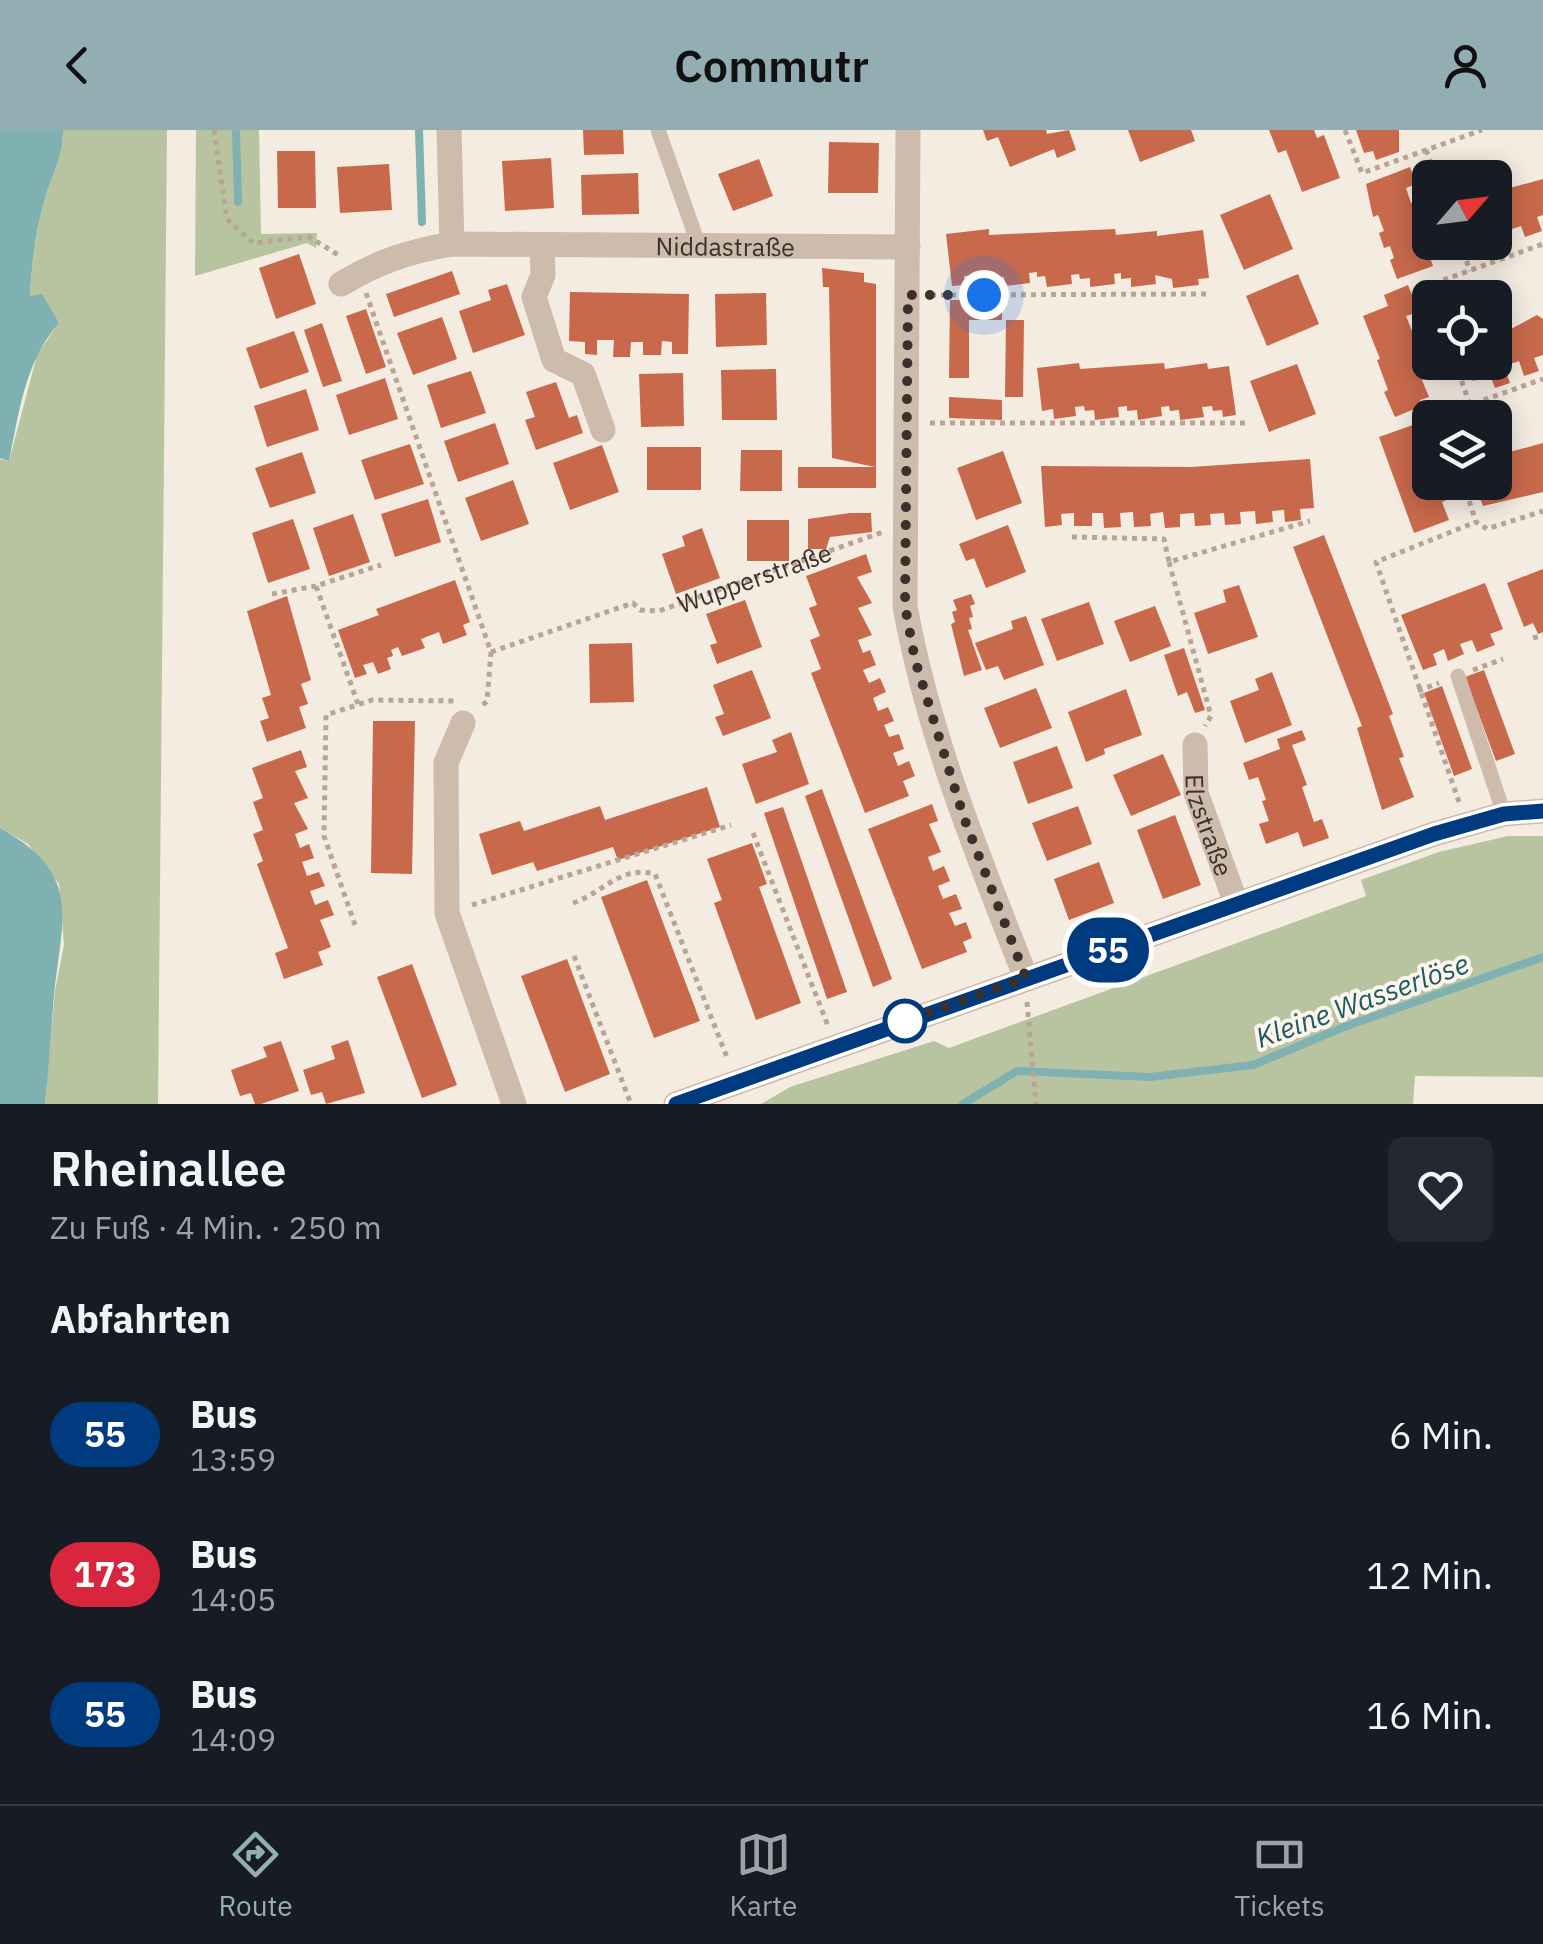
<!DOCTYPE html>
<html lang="de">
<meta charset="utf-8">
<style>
:root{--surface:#171b24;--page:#242831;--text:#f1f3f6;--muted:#9ea1a6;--line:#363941;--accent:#92aeb2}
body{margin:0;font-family:"IBM Plex Sans",sans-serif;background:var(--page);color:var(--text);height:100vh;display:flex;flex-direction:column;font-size:38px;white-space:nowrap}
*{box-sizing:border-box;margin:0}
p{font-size:32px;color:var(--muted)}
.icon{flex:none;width:55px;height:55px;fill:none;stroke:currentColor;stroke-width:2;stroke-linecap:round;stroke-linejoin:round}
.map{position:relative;height:974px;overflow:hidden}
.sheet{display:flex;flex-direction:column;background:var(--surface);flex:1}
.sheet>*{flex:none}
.badge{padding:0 20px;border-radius:32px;font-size:35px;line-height:65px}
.needle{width:65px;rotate:62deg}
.fabs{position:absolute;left:1412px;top:30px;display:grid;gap:20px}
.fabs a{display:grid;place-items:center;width:100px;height:100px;border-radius:15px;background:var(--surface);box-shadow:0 5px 25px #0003;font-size:50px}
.you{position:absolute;width:50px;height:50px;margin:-25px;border:8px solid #fff;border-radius:50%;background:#1a73e8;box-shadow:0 0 0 15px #1a73e833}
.map>.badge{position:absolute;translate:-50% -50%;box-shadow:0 0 0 5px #fff}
h2{padding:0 50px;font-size:38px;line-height:90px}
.round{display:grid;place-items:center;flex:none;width:105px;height:105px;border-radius:15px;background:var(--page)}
.summary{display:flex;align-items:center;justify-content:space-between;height:170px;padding:0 50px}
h1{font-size:48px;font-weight:600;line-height:75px}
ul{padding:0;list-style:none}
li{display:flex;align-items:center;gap:30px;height:140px;padding:0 50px}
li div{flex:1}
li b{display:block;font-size:38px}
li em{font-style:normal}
li .badge{min-width:110px;font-weight:700;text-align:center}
header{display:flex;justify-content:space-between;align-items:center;height:130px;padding:0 50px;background:var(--accent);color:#111;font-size:45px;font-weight:600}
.menu{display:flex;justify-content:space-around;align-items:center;height:140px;border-top:2px solid var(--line);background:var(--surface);font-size:28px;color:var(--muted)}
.menu a{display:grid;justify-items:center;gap:5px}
.menu .selected{color:var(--accent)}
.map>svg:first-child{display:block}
.green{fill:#b8c4a0}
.water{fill:#7fb0b2}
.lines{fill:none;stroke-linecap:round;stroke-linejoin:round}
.stream{stroke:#7fb0b2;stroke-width:8}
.building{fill:#c8694b}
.path{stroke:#b9a596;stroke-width:5;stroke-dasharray:5 5;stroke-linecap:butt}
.service{stroke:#cdbbac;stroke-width:15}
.minor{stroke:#cdbbac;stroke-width:25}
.line-casing{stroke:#fff;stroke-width:22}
.line{stroke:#003b80;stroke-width:15}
.walk{stroke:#3b302b;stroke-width:10;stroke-dasharray:0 18}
.stop-dot{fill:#fff;stroke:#003b80;stroke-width:5}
.labels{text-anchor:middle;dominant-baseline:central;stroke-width:8;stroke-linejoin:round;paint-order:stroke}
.street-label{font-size:25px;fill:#3b302b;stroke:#fbf5ee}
.water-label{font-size:28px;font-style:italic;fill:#1f5a5e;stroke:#fbf5ee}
</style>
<header><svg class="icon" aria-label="back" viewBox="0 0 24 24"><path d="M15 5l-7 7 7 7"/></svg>Commutr<svg class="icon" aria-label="person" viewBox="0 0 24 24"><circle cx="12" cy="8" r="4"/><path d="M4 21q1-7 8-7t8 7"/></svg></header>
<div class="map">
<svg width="1543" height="974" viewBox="0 0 1543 974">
<rect width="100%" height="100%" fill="#f4ebe1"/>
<path class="green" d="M63 0H167L158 974H45L55 860 64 815 59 754 28 714 0 698V329L9 331 37 225 59 192 30 167C32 131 36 97 47 62 55 39 63 25 63 0Z
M196 0H259L261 104 317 103 316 118 307 113 195 146Z
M1508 706H1543V947L1415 946 1413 974H761L790 957 934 911 949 918 1366 766 1361 750 1439 722Z"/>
<path class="water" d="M0 0H63C63 25 55 39 47 62 36 96 32 130 30 166L42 164 59 193C25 231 19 283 9 331L0 328Z
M0 698C83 744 62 787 54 865 51 901 49 938 45 974H0Z"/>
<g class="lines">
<path class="stream" d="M236 0 238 72
M419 0 422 92
M963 974 1017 941 1150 947 1253 935 1344 897 1543 827"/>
</g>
<path class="building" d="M583 0H623L624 24 584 25Z
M983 0H1046L1047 4 1069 0 1076 20 1057 28 1054 19 1010 37 998 7 987 11Z
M1128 0H1191L1195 11 1140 32Z
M1269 0H1314L1317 8 1324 5 1340 48 1302 62 1286 20 1278 23Z
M1356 0H1399V22L1376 30 1373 21 1364 23Z
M829 12 879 13 878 63H828Z
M277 21H315L316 78H278Z
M551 28 554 78 505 81 502 31Z
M759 29 773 66 733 81 718 44Z
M389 34 392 80 340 83 337 37Z
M1410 37 1416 54 1406 58 1411 73 1421 69 1427 84 1416 89 1422 104 1430 101V112H1438L1442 123 1430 127 1433 136 1397 149 1390 130 1394 128 1390 116 1384 118 1379 103 1384 101 1378 85 1373 87 1366 54Z
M638 43 639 84 582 85 581 45Z
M1543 49V85L1537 87 1542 101 1525 107 1521 96 1506 101 1510 112 1487 121 1484 112H1495V62Z
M1270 64 1293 119 1244 140 1220 85Z
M989 99V105L1115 99 1116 105 1157 101V106L1203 100 1209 148 1198 149 1199 155 1173 158 1172 149 1155 145 1156 154 1131 157V148L1121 149V143L1114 144 1115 154 1090 157V148L1080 149 1079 144 1071 145 1072 154 1047 157 1045 146 1037 147V142L1029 143 1030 153 1005 156 1004 147 995 148 994 142 986 143 988 153 975 154 974 145 964 146 965 155 952 156 946 104Z
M299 124 316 174 276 189 259 138Z
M822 138 864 143V152L876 154V358H798V337H875L832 328 829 157H823Z
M452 141 460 164 394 187 386 164Z
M1298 144 1319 194 1267 216 1246 166Z
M507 154 525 205 473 223 459 181 491 170 488 160Z
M1408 155 1419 182 1406 186 1412 201 1420 198 1426 214 1414 219 1419 232 1427 229 1434 245 1422 250 1429 267 1420 270 1422 276 1395 287 1384 262 1388 260 1377 230 1380 229 1363 186 1388 176 1384 165Z
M570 162 689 164 688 224H672V212L662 211 661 225H643V212H631L630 227H613L614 210H597V225L585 224V212L569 211Z
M766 163 767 215 716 217 715 164Z
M950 170H1002V190H969V248H949Z
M366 179 386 237 366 244 346 186Z
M1537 185 1543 189V225L1534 228 1539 241 1524 246 1519 231 1504 236 1510 253 1495 258 1490 245 1473 251 1466 232H1495V198L1507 193 1509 200Z
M442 187 457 229 413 245 397 203Z
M1006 190H1024L1023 267H1005Z
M322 193 342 251 323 257 304 200Z
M294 201 309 242 260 259 246 218Z
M1079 233 1080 239 1164 233 1165 239 1207 233 1208 239 1229 236 1236 285 1223 287 1222 280 1213 281 1212 276 1202 277 1204 287 1180 290 1179 280 1170 281 1169 276 1161 277 1162 286 1138 290 1137 280 1127 281V276L1118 277 1119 287 1095 290 1094 280 1085 281 1084 276 1075 277 1076 286 1054 289 1053 279 1042 281 1037 238Z
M1297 234 1316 284 1269 302 1250 251Z
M776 239 777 290H722L721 240Z
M471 241 486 283 441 298 427 255Z
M683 243 684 296 641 297 639 244Z
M385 248 398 289 349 305 336 265Z
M556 252 569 288 577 285 583 303 536 320 525 290 535 287 526 262Z
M306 259 319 300 267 317 254 276Z
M949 267 1002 270V290L949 288Z
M1427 290 1430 307 1420 311 1426 326 1430 325V352L1437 356 1448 352 1454 367 1442 372 1449 390 1414 403 1379 307Z
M495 293 509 334 458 352 444 311Z
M1543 313V362L1483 376 1474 352H1495V326Z
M410 314 424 354 375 370 361 330Z
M602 315 619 362 570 380 553 333Z
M647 317H701V360H647Z
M741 320H782V361H740Z
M1003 321 1022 373 976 390 957 338Z
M302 322 316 363 270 378 255 338Z
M1310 329 1314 378 1300 379 1301 390 1285 392 1284 380 1272 381 1273 392 1256 394 1255 381 1240 382 1241 394 1225 395 1224 383 1210 384 1211 395 1195 396 1194 383 1180 384V397L1165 398 1163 382 1150 384 1151 396 1134 397 1133 382 1120 383 1121 397 1104 398 1103 383H1092V396H1074V383L1061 384 1062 395 1045 397 1041 336 1191 337Z
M513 350 529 394 481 411 465 368Z
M428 369 441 412 395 427 381 384Z
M850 383H871L872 402 830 407 826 419H808V389Z
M353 384 370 432 329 446 313 398Z
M293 389 310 439 268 453 252 403Z
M747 390H789V431H747Z
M1008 395 1026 442 986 458 974 428 966 431 959 414Z
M702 398 720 448 676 464 662 424 685 416 682 406Z
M1324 405 1393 584 1389 586 1404 627 1399 628 1414 667 1382 680 1357 598 1362 596 1293 417Z
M866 424 872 442 857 447 872 473 858 478 872 505 858 510 863 523 870 520 876 535 863 540 869 553 880 548 886 562 873 568 878 581 888 577 894 591 884 595 889 607 899 604 904 619 893 623 898 636 909 631 915 646 903 651 909 666 865 683 811 543 821 539 810 510 820 506 809 478 817 475 806 446Z
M1543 439V502L1538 504 1533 493 1524 497 1507 453Z
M455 450 470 492 463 495 467 505 443 514 439 502 421 509 425 518 402 526 398 517 391 520 393 526 387 528 391 539 378 544 373 532 363 535 367 544 355 548 338 500 379 485 376 479Z
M1485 453 1503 499 1490 504 1495 515 1477 522 1472 510 1460 514 1464 524 1448 531 1444 519 1433 524 1437 535 1423 540 1401 485Z
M1239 455 1258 507 1208 524 1194 483 1226 472 1223 460Z
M971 464 975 474 970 476 973 487 969 488 972 499 968 500 982 540 964 546 951 494 955 492 952 482 957 480 953 470Z
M287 466 311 550 301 554 308 574 299 577 306 598 267 612 260 591 269 588 262 568 271 565 247 481Z
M745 470 762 517 717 534 710 515 717 513 706 484Z
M1089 472 1104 514 1057 531 1041 489Z
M1155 476 1171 516 1130 532 1114 491Z
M1026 486 1044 535 1004 550 998 536 986 540 975 513 1013 499 1011 491Z
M632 513 634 572 590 573 589 514Z
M1184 518 1205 580 1195 583 1187 562 1178 566 1164 525Z
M752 540 771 588 723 606 715 587 724 584 713 555Z
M1484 540 1515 624 1496 631 1465 547Z
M1272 542 1292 595 1245 613 1230 571 1259 560 1255 549Z
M1442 556 1472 639 1454 646 1424 563Z
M1036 558 1052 598 1000 618 984 578Z
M1126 559 1142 605 1104 619 1105 624 1086 632 1068 582Z
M373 591H415L412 744 371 743Z
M1302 600 1306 610 1292 615 1307 655 1302 657 1314 692 1322 689 1329 708 1303 717 1298 702 1266 714 1259 694 1269 691 1262 671 1266 670 1258 647 1249 650 1243 633 1280 619 1277 609Z
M791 602 809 654 756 674 742 634 777 622 772 610Z
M1057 616 1073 658 1028 674 1013 632Z
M301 620 307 637 295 641 308 668 294 673 308 699 295 704 300 718 309 714 314 728 302 732 307 746 319 742 325 756 310 761 315 775 328 770 334 785 320 790 331 817 318 822 323 835 284 849 275 823 288 818 257 734 263 731 253 704 263 700 253 672 263 668 252 638Z
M1163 624 1181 665 1131 686 1113 645Z
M707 657 720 697 618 730 613 717 537 741 533 732 492 745 479 704 520 691 524 701 600 676 605 690Z
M822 659 892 849 873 857 805 666Z
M932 674 938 691 929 694 941 722 928 727 933 741 944 736 950 751 938 756 943 769 956 764 962 779 949 783 955 796 966 792 972 808 963 812 967 822 922 839 868 699Z
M1078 676 1092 714 1047 731 1032 693Z
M783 677 847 862 827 869 764 683Z
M1175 685 1201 755 1163 769 1137 700Z
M752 713 767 754 759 757 801 873 756 890 714 773 722 770 707 729Z
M1099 732 1114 773 1069 790 1054 749Z
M647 750 700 891 654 908 601 767Z
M567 829 610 944 565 962 521 846Z
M412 834 457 955 422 968 377 847Z
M348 910 365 963 326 974 322 962 311 965 303 940 335 929 331 916Z
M281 911 299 961 261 974H255L251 963 240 966 231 940 267 927 263 917Z"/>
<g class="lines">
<g class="path">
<path d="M214 0 227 89 253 113 309 107 340 126"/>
<path d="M1345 0 1362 43 1482 0"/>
<path d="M1426 20 1436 48"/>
<path d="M1460 112 1470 141"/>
<path d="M366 163 491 522 487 571 480 578"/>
<path d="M931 165 1211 164"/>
<path d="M1431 168 1427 156 1543 114"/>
<path d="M1455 232 1470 275 1543 249"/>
<path d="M1441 288 1470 275"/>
<path d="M930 293H1247"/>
<path d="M1463 352 1476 392 1487 399 1543 381"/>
<path d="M1072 407 1164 409 1169 432 1310 391"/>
<path d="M1169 432 1211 586 1205 596"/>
<path d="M272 464 316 456"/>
<path d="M1533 508 1543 505"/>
<path id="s1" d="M491 522 633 473 640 480 659 481 883 402"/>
<path d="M1473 540 1503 529"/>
<path d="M1418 561 1439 553"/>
<path d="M358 574 316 456 381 435"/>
<path d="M1459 672 1376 432 1476 392"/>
<path d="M753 703 828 896"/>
<path d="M573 773C603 763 620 735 655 744L728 930"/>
<path d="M472 775 731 695"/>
<path d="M355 795 324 706 326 585 372 570 454 571"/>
<path d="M574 826 631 974"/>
<path d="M1027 872 1036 974"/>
</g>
<path class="service" d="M658 0 699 116
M1458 546 1504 684"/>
<g class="minor">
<path d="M449 0 452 114"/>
<path d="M908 0 905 476C928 605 978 726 1026 848"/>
<path d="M542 116 543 145 534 167 554 230 583 244 603 300"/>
<path id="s2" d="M341 154C377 132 410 121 452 114L908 117"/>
<path d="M463 593 446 633 447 783 514 974"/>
<path id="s3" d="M1195 615 1196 663 1236 773"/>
<path d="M676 974 1434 704 1504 684 1543 681"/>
</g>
</g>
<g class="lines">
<defs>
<path id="line" d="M676 974 1434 704 1504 684 1543 681"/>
</defs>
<use href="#line" class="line-casing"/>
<use href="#line" class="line"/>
<path class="walk" d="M905 891 900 893 1026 848 964 688 915 530 905 476 908 165H984"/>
</g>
<circle class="stop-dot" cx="905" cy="891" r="20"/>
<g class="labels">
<g class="street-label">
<text stroke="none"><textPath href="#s2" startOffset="392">Niddastraße</textPath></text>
<text stroke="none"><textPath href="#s1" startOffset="280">Wupperstraße</textPath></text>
<text stroke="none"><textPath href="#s3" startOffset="82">Elzstraße</textPath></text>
</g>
<g class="water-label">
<text transform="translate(1362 870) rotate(-20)">Kleine Wasserlöse</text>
</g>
</g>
</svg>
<div class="fabs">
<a><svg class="needle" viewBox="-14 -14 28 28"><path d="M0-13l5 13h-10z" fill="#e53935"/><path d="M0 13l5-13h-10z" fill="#9ea1a6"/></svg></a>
<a><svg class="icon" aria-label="locate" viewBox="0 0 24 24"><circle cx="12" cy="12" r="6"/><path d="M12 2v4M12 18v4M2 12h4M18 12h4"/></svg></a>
<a><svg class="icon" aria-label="layers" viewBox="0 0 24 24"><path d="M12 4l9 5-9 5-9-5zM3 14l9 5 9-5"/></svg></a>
</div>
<div class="you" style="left:984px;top:165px"></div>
<b class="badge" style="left:1108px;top:820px;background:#003b80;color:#fff">55</b>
</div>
<section class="sheet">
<div class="summary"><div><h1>Rheinallee</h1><p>Zu Fuß · 4 Min. · 250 m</p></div><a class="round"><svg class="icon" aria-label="heart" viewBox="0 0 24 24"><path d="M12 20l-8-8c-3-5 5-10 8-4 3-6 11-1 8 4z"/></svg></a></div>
<h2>Abfahrten</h2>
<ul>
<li><span class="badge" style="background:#003b80;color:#fff">55</span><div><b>Bus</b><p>13:59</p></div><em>6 Min.</em></li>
<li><span class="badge" style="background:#d7263d;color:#fff">173</span><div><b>Bus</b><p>14:05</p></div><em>12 Min.</em></li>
<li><span class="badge" style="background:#003b80;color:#fff">55</span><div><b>Bus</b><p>14:09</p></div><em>16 Min.</em></li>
</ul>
</section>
<nav class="menu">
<a class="selected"><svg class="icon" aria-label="directions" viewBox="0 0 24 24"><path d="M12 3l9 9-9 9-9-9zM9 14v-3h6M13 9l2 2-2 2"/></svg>Route</a>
<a><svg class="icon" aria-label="map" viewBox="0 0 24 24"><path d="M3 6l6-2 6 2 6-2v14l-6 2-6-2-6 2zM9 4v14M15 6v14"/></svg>Karte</a>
<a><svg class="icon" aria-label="tickets" viewBox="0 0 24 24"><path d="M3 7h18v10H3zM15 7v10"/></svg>Tickets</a>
</nav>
